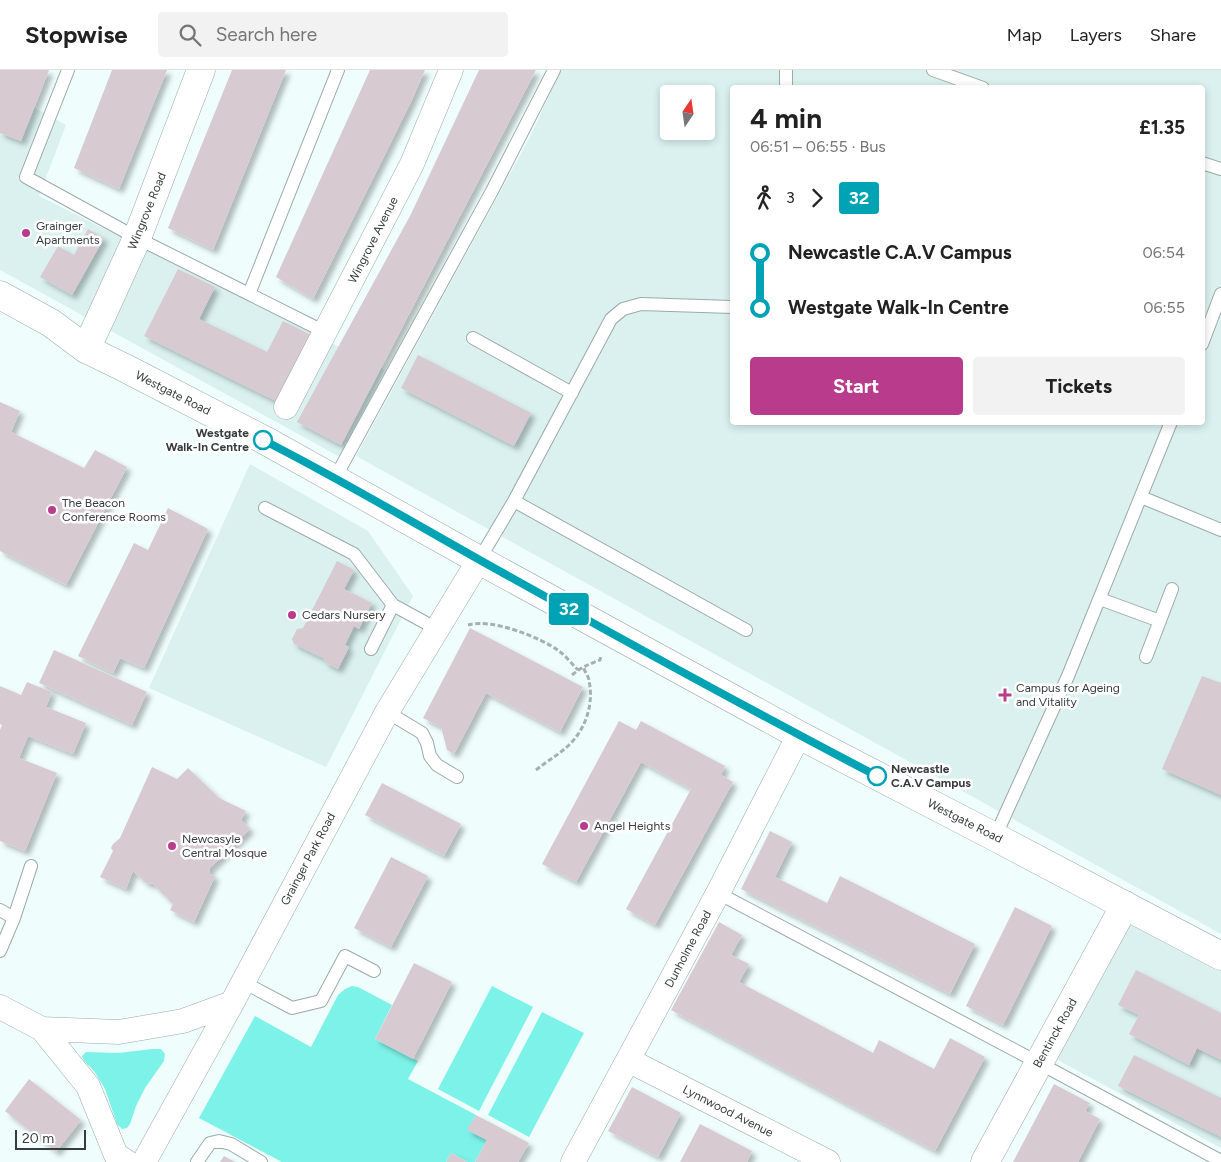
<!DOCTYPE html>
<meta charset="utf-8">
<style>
:root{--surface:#fff;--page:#f2f2f2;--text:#222;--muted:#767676;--line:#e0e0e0;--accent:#b83c8b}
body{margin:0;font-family:Figtree,sans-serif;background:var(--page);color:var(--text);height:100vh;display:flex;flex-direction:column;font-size:19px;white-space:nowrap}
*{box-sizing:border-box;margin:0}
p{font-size:16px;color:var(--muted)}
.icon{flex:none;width:28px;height:28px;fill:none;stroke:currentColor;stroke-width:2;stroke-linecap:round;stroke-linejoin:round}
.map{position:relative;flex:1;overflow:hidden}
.sheet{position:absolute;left:730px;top:15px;width:475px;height:340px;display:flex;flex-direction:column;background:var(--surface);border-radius:5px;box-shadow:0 2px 8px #0003}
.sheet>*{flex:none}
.badge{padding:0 10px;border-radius:4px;font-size:18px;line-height:32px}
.needle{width:32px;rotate:13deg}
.tools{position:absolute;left:660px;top:15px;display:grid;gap:10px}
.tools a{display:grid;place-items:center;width:55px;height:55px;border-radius:5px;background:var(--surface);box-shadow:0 2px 8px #0003;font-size:25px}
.scale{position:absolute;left:15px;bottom:12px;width:71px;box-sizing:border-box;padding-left:5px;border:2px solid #363c3c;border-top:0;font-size:14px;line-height:18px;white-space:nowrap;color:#363c3c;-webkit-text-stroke:4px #fff;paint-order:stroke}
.map>.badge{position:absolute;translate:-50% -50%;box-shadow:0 0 0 2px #fff}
.legs{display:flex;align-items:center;gap:8px;height:55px;padding:0 20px;font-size:16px}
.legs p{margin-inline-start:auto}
.overview{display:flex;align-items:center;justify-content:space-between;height:85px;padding:0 20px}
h1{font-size:28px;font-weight:700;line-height:38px}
.primary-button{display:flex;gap:10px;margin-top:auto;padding:10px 20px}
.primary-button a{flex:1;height:58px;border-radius:5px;background:var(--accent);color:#fff;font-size:20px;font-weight:700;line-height:58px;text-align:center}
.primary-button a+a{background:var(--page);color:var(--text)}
ul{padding:0 20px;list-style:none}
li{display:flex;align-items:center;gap:18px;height:55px;font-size:19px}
li i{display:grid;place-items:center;width:8px;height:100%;margin:0 6px;background:currentColor}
li i::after{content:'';width:12px;height:12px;margin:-6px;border:4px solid;border-radius:50%;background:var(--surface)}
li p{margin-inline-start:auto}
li:first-child i{background:linear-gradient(#0000 50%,currentColor 0)}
li:last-child i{background:linear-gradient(currentColor 50%,#0000 0)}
header{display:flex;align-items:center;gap:30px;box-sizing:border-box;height:70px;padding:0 25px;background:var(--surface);border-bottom:1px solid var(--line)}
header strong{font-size:24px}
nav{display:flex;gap:28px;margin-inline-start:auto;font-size:18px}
.search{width:350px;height:45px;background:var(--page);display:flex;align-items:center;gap:12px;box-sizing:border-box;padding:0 18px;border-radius:5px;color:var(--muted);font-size:19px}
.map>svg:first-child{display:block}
.built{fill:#daf1f0;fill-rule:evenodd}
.green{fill:#7df2e9}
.building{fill:#d7cbd1;filter:url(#shadow)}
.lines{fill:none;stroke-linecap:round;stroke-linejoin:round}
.service-casing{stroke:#9caaa8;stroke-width:14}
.minor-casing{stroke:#9caaa8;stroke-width:25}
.tertiary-casing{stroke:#9caaa8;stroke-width:29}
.primary-casing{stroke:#9caaa8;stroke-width:29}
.path{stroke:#a5b0af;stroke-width:3;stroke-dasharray:5 2.5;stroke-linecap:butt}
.service{stroke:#fff;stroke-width:12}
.minor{stroke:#fff;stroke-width:24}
.tertiary{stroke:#fff;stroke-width:28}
.primary{stroke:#fff;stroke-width:28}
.line-1-casing{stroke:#fff;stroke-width:11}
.line-1{stroke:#00a3b4;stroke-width:8}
.poi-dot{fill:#b83c8b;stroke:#fff;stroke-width:2}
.stop-1-dot{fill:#fff;stroke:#00a3b4;stroke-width:2.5}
.labels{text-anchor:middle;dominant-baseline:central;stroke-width:5;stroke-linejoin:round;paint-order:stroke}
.street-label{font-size:12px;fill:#363c3c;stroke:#fff}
.poi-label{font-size:12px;fill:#363c3c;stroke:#fff;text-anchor:start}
.stop-label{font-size:12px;font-weight:bold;fill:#363c3c;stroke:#fff;text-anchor:end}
</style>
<header>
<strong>Stopwise</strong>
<div class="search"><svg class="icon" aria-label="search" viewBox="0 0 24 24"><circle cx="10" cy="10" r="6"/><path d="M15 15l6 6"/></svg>Search here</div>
<nav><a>Map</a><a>Layers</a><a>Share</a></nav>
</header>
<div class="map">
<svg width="1221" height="1092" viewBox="0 0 1221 1092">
<defs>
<filter id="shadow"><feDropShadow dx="4.5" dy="4.5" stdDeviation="2.5" flood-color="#0004"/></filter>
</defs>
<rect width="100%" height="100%" fill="#effefc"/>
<path class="built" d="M561 0H1221V864L356 386 530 67ZM732 18H1202V352H732ZM669 24H706V61H669Z
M0 19 66 55 39 126 385 300 340 387 0 200Z
M250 394 368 461 413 526 326 697 149 618Z
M1128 850 1221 900V1078L1054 988Z"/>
<path class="green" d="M352 916 358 917 392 935 375 969 418 991 408 1009 476 1045 468 1060 487 1070 475 1092H468L451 1083 446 1092H282L199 1048 255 946 311 977 338 925 345 919Z
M492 916 533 937 479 1041 438 1019Z
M542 942 584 963 529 1067 488 1045Z
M153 979H161L165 984 164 991 145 1018 136 1036 130 1054 127 1058 122 1059 117 1054 105 1019 94 1001 84 991 82 986 86 982 118 983Z"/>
<path class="building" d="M0 0H49L21 71 0 63Z
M112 0H167L119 119 74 98Z
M232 0H286L213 180 168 158Z
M370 0H425L410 34 313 229 276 207Z
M479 0H536L341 375 297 352 410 146Z
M88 159 104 168 72 225 40 207 58 176 74 185Z
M178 199 215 217 199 249 267 282 283 251 311 265 278 332 144 266Z
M418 285 531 343 514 376 401 318Z
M0 332 20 341 11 362 84 398 95 380 127 397 66 515 0 481Z
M168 438 208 459 144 598 120 588 113 603 78 586 134 473 148 480Z
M337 491 354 500 344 519 372 533 359 559 354 556 345 575 349 577 338 599 324 592 325 589 294 574 292 569 297 559 303 558Z
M470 558 583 617 560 662 486 623 454 684 447 680 441 657 423 648Z
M54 580 147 622 132 655 39 613Z
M1202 606 1221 613V725L1162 699Z
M27 612 52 622 46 637 86 653 73 684 28 666 19 688 57 703 25 781 0 771V660L2 655 0 654V616L21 625Z
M619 651 636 660 641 651 725 696 721 705 733 712 655 855 626 839 691 719 641 692 576 812 542 794Z
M152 697 177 709 188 698 219 728 246 741 241 750 250 759 209 799 210 804 215 806 194 852 170 840 173 834 152 813 148 814 145 812 133 801 126 819 100 807 113 781 111 778 113 774 120 768Z
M382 713 461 754 444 786 365 745Z
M770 761 792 772 775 807 827 833 840 806 975 874 950 924 741 819Z
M391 787 428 806 391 877 354 858Z
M1015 837 1052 856 1003 955 966 936Z
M719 852 742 865 731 885 749 894 739 912 873 983 879 970 934 999 950 968 985 987 935 1081 671 940Z
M414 893 452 912 413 989 375 969Z
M1136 900 1221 943V990L1197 978 1189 995 1129 964 1139 945 1118 935Z
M1134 985 1221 1028V1067L1118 1016Z
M29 1009 81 1050 56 1082 5 1041Z
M1054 1014 1090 1033 1085 1041 1100 1049 1078 1092H1013Z
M632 1017 681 1043 658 1087 608 1061Z
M476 1045 529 1073 518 1092H475L487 1070 467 1060Z
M700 1054 752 1081 747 1092H680Z
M451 1083 468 1092H446Z
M224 1086 235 1092H220Z"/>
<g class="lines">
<defs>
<path id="service" d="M68 0 26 107 137 168 249 224
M933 0 983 18
M786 18V0
M1202 93 1221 99
M325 262 249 224 338 0
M473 268 572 323
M1202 274 1221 224
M335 408 492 121 554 0
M1141 427 1221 460
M514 431 746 560
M265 438 354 484 393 535 437 559
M479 490 514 431 611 249 623 239 641 234 732 237
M1100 529 1160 551
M371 579 393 535
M1146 587 1172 519
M387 642 422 663 427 673 430 686 437 695 457 707
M995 767 1068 606 1171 352
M718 823 1039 993 1221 1091
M0 840 14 848
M0 881 14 848 31 796
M243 912 292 938 321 931 345 886 374 901
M197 1092 210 1073 219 1071 231 1074 261 1092"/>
<path id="minor" d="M286 337 412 94 451 0
M0 937 42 959 119 962 183 951 232 933
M42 959 88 1016 116 1085 127 1092
M628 990 828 1092
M144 1092 232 933 387 642 479 490
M573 1092 718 823 799 665"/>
<path id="tertiary" d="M86 279 101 247 137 168 201 0
M985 1092 1125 835"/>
<path id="primary" d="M0 225 51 253 86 279 125 298 268 372 479 490 799 665 995 767 1221 886"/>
</defs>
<use href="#service" class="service-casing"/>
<use href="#minor" class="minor-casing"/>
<use href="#tertiary" class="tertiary-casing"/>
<use href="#primary" class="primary-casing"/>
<path class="path" d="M468 555C491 548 540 567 559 581 566 586 572 594 578 600
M572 605C580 598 589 594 600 590L601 586
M536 700C547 691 560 684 570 674 586 658 594 633 589 611 589 607 585 602 583 597"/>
<use href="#service" class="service"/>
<use href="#minor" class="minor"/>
<use href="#tertiary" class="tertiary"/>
<use href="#primary" class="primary"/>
</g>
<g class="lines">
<defs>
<path id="line-1" d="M263 370C336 407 407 449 478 489 610 563 743 636 877 706"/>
</defs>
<use href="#line-1" class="line-1-casing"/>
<use href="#line-1" class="line-1"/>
</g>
<g class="poi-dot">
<circle cx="26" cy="163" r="5"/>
<circle cx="52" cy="440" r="5"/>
<circle cx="292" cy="545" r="5"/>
<path d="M1002.5 617.5h5v5h5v5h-5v5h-5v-5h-5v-5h5z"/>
<circle cx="584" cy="756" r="5"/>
<circle cx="172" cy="776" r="5"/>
</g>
<g class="stop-1-dot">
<circle cx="263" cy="370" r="9"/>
<circle cx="877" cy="706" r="9"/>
</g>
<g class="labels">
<g class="street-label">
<text transform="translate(147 141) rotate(-68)">Wingrove Road</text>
<text transform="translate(373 170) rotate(-63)">Wingrove Avenue</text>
<text transform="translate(173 323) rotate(27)">Westgate Road</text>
<text transform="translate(965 751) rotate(27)">Westgate Road</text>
<text transform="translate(308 789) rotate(-62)">Grainger Park Road</text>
<text transform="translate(688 879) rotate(-62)">Dunholme Road</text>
<text transform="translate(1055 963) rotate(-61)">Bentinck Road</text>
<text transform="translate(728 1041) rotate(27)">Lynnwood Avenue</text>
</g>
<g class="poi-label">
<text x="36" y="156">Grainger<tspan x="36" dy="14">Apartments</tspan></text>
<text x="62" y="433">The Beacon<tspan x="62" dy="14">Conference Rooms</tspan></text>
<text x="302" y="545">Cedars Nursery</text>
<text x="1016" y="618">Campus for Ageing<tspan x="1016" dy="14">and Vitality</tspan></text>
<text x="594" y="756">Angel Heights</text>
<text x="182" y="769">Newcasyle<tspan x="182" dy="14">Central Mosque</tspan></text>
</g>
<g class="stop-label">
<text x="249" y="363">Westgate<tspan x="249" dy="14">Walk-In Centre</tspan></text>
<text x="891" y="699" text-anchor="start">Newcastle<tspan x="891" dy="14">C.A.V Campus</tspan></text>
</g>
</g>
</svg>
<div class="tools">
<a><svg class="needle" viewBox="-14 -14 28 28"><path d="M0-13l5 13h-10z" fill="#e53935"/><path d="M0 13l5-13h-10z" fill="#767676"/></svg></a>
</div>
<div class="scale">20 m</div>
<b class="badge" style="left:569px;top:539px;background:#00a3b4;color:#fff">32</b>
<section class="sheet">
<div class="overview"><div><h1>4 min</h1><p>06:51 – 06:55 · Bus</p></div><b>£1.35</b></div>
<div class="legs"><svg class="icon" aria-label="walk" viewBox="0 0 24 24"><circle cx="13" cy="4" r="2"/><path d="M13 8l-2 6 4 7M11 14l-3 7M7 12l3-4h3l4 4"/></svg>3<svg class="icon" aria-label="forward" viewBox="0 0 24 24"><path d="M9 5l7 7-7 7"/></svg><b class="badge" style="background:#00a3b4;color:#fff">32</b></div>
<ul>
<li><i style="color:#00a3b4"></i><b>Newcastle C.A.V Campus</b><p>06:54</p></li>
<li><i style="color:#00a3b4"></i><b>Westgate Walk-In Centre</b><p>06:55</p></li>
</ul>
<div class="primary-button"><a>Start</a><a>Tickets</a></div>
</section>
</div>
